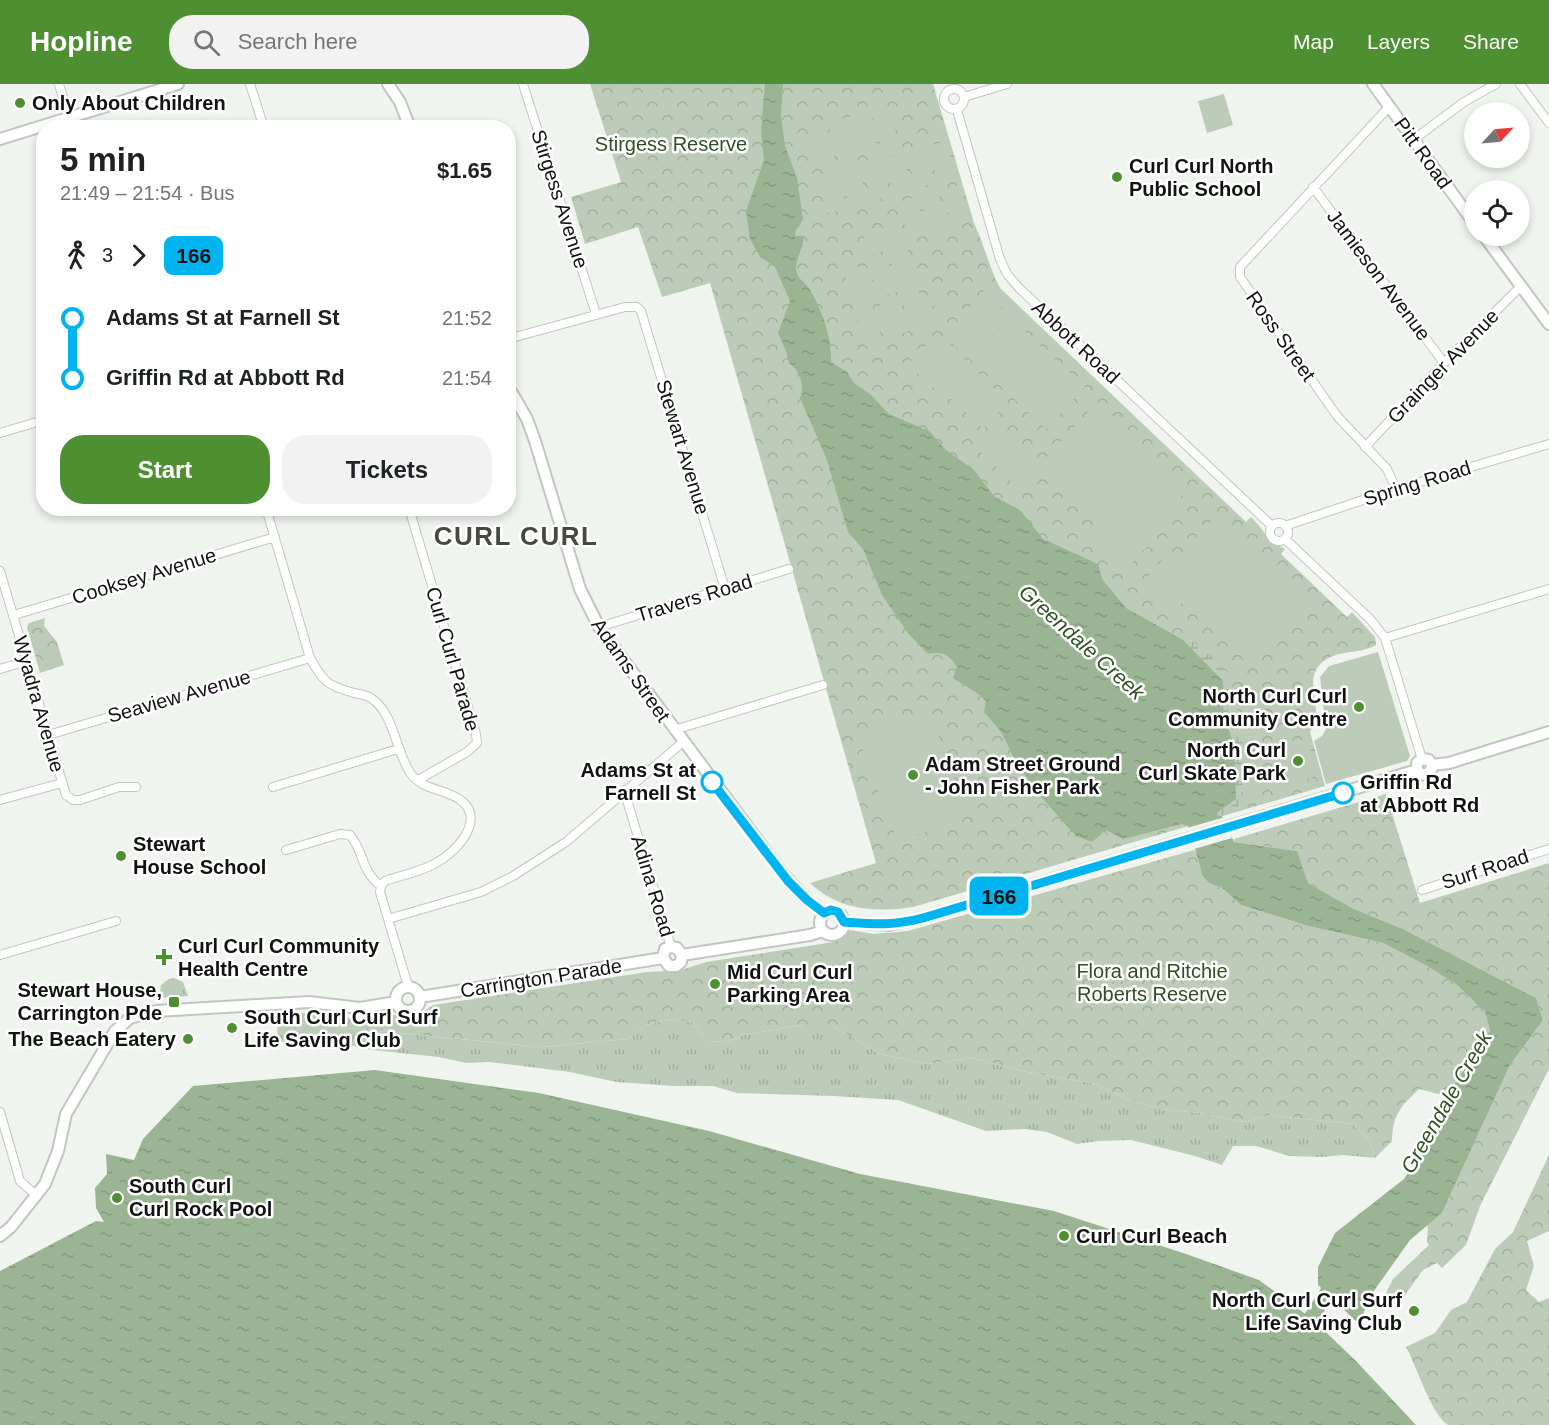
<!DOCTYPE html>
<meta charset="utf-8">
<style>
:root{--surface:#fff;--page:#f2f2f2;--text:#202124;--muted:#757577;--accent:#4e8f31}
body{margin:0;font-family:Helvetica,sans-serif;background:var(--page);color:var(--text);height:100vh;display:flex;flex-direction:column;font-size:22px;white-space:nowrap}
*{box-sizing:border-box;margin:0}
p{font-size:20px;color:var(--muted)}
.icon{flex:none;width:33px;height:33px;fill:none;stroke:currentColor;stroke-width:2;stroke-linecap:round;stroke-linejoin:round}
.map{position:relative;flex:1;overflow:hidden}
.panel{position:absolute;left:36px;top:36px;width:480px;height:396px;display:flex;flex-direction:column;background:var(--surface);border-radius:24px;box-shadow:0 3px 9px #0003}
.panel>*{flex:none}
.badge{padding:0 12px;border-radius:9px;font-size:21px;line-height:39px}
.needle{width:39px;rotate:64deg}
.buttons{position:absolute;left:1464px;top:18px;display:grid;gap:12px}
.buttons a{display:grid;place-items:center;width:66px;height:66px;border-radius:50%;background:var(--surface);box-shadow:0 3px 9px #0003;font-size:30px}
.map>.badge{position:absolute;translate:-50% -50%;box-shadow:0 0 0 3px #fff}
.legs{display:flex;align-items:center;gap:9px;height:66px;padding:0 24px;font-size:20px}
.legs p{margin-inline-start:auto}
.overview{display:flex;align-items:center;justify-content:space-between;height:102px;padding:0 24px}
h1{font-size:33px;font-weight:700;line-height:45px}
.cta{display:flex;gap:12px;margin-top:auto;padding:12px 24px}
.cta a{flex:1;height:69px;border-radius:24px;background:var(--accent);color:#fff;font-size:24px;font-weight:700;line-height:69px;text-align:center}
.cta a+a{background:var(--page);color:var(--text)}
ul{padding:0 24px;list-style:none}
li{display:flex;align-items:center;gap:21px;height:60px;font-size:22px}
li i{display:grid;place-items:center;width:9px;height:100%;margin:0 8px;background:currentColor}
li i::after{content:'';width:15px;height:15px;margin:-8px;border:4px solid;border-radius:50%;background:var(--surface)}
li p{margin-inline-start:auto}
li:first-child i{background:linear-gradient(#0000 50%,currentColor 0)}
li:last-child i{background:linear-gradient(currentColor 50%,#0000 0)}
header{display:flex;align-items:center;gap:36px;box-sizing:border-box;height:84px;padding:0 30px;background:var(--accent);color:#fff}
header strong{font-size:28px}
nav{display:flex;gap:33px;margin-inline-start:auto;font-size:21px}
.search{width:420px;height:54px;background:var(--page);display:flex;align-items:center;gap:15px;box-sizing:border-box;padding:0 21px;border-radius:24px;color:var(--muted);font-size:22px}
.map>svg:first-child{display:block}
.grass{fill:url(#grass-tufts)}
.forest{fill:url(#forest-crowns)}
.wetland{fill:url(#wetland-marsh)}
.garden{fill:#bdccb8}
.water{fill:url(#water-ripples)}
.pier{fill:#f0f4ef}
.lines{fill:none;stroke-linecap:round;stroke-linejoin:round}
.river{stroke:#9bb493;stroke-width:15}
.street-casing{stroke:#c2c6c1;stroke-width:10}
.secondary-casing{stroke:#c2c6c1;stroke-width:14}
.street{stroke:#fff;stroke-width:8}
.secondary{stroke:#fff;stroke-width:10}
.line-1-casing{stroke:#fff;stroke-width:14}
.line-1{stroke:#00b5ef;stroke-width:9}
.poi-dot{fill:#4e8f31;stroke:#fff;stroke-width:2}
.stop-1-dot{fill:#fff;stroke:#00b5ef;stroke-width:3}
.labels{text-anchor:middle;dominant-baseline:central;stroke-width:5;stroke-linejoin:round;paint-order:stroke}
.poi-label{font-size:20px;font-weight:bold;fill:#111211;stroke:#fff;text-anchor:start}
.park-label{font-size:20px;fill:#2e4f20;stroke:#fff}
.street-label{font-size:20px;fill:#111211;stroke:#fff}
.stop-label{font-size:20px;font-weight:bold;fill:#111211;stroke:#fff;text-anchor:end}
.water-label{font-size:21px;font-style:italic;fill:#305122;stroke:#fff}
.district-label{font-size:26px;font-weight:bold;letter-spacing:1.5px;fill:#464845;stroke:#fff}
</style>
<header>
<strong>Hopline</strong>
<div class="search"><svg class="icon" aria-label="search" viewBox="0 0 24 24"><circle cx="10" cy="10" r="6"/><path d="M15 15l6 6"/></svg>Search here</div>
<nav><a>Map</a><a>Layers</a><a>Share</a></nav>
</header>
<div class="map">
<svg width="1549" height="1341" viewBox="0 0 1549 1341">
<defs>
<pattern id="grass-tufts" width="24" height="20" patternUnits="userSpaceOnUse" patternTransform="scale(1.5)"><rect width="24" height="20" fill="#bdccb8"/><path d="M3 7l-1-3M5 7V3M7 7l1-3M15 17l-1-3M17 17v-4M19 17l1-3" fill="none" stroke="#a1ae9d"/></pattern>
<pattern id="forest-crowns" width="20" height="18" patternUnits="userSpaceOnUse" patternTransform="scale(1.5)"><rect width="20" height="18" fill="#bdccb8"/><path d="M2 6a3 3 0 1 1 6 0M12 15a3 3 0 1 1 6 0" fill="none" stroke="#a1ae9d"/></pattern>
<pattern id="wetland-marsh" width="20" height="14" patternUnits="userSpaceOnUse" patternTransform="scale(1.5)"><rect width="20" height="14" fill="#bdccb8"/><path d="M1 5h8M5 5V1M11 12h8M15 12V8" fill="none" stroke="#a1ae9d"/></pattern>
<pattern id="water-ripples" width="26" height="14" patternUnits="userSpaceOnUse" patternTransform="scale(1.5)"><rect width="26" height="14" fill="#9bb493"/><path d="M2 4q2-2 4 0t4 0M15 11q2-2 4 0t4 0" fill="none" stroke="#849a7e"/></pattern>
</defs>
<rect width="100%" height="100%" fill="#f0f4ef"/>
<path class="grass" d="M174 894 183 898 188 912 159 914 161 901 169 895Z
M672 935 692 938 708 957 728 958 743 951 802 941H832L880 970 928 980 972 974 1022 987 1096 1000 1129 1016 1161 1025 1200 1029 1244 1038 1268 1031 1353 1040 1369 1056 1375 1074 1343 1071 1322 1073 1289 1072 1256 1062H1233L1222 1081 1195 1072 1131 1056 1098 1057 1077 1060 1047 1048 1025 1045 986 1047 898 1016 834 1012 737 1009 713 1002H674L616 998 570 988 489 978 466 979 439 973 372 966 336 958H282L278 957 277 937 541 963 628 955 646 941Z"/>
<path class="forest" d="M590 0H933L974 139C984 160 989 183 1000 204L1246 438 1251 433C1264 446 1268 457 1285 465L1281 470 1347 533 1352 528 1375 553 1376 561C1361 570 1341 566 1327 575 1303 589 1318 614 1316 636 1315 640 1312 644 1310 648L1325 702 913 823C876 829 838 826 810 799L876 779 710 199 662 213 638 143 585 160 571 113 621 98Z
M45 534 44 542 57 558 64 581 40 589 27 543 29 539Z
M1386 710 1420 819 1549 779V985L1480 1122 1466 1161 1442 1184 1437 1179 1423 1186 1397 1222 1379 1223 1393 1195 1429 1161 1427 1158 1428 1140 1442 1129 1510 981 1543 936 1536 914 1403 845 1352 824 1308 799 1296 767 1234 758V755Z
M1194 766 1197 771 1199 779 1209 799 1222 804 1241 821 1308 842 1383 859 1427 882 1457 901 1485 928 1490 947 1446 1012 1419 1005C1400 1023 1393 1030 1392 1057L1375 1074 1369 1056 1353 1040 1268 1031 1244 1038 1200 1029 1161 1025 1129 1016 1096 1000 1022 987 972 974 928 980 880 970 832 941H802L743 951 728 958 708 957 692 938 672 935 646 941 628 955 541 963 277 937 276 929H322L359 936 394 931 414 934 433 921 647 888 681 886 706 878 834 858 851 846 873 850 908 847Z
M1549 1071V1147L1527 1157 1534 1182 1526 1206 1539 1218 1549 1214V1341H1448C1432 1332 1416 1281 1406 1263L1435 1249 1451 1226 1467 1218 1495 1165 1513 1148Z"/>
<path class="wetland" d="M1184 549 1228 589 1230 594 1235 620 1241 636 1244 652V694L1237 728 1217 732 1234 661 1220 621 1223 597 1183 556Z"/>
<path class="garden" d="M1224 10 1233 41 1207 49 1198 17Z
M888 22 899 58 881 63 871 27Z
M867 28 877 64 860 69 849 33Z
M846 34 856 70 838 75 828 39Z
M825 40 835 76 817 81 807 45Z
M946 57 956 93 938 98 928 62Z
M924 63 934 99 916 104 906 68Z
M902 69 912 105 894 110 883 74Z
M880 75 890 111 872 117 862 80Z
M858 81 868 118 850 123 840 86Z
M836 88 846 124 828 129 818 93Z
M960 101 970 138 952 142 942 106Z
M938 107 948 144 930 149 920 112Z
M916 113 926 150 909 155 898 118Z
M898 144 903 162 867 172 862 154Z
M907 165 918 201 900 206 889 170Z
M886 171 896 208 878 213 868 176Z
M862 182 872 219 854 224 844 187Z
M918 205 929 241 911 247 901 210Z
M985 206 1002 222 983 243 966 227Z
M897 211 907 248 889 253 879 217Z
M950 212 955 230 938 235 933 216Z
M872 221 882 255 864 260 855 226Z
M1004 222 1021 237 1001 259 985 244Z
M963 231 979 246 960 267 944 252Z
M1021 244 1085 303 1046 345 982 285Z
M981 247 998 262 979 283 962 268Z
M938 249 1008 319 983 345 943 307 940 310 908 280Z
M1098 318 1189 404 1151 445 1157 452 1128 483 1096 453 1108 440 1042 378Z
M998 338 1043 382 1020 406 975 363Z
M1216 433 1307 519 1252 577 1186 515 1173 528 1142 498 1171 467 1178 473Z
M1378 568 1410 672 1407 677 1326 700 1314 657 1322 652 1326 645 1320 593 1329 582Z
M928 624 969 731 898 758 857 651Z
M1307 654 1317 691 1285 706 1282 664Z"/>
<path class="water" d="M765 0H783L781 31 785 62 797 94 803 136 796 146 795 152H804C804 163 796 173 796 184 796 193 803 197 808 203 822 224 832 254 831 278L847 288 854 299 870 310 889 330 929 347 946 366 974 386 994 412 1021 427 1043 455 1098 480 1102 495 1126 524 1183 556 1223 597 1220 621 1234 661 1236 715 1218 728 1217 732H1222L1234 758 1297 767 1308 799 1352 824 1403 845 1536 914 1543 936 1510 981 1442 1129 1410 1156 1371 1211 1359 1240 1318 1201V1183L1335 1149 1404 1095 1426 1062 1429 1038 1490 947 1485 928 1457 901 1427 882 1383 859 1308 842 1241 821 1222 804 1209 799 1203 792 1188 742 1182 740 1123 755 1106 746 1092 758 1076 752 1043 715 1016 679 1002 649 984 628 986 617C977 607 964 602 953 594L957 583C949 570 943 567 928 570L908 549 882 511 863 465 848 448 827 376 800 314C805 302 800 287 789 279L786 267 778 249 790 217 775 183 760 173 750 155 746 127 764 76 761 47Z
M375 986 539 1009 709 1047 860 1090 1054 1127 1189 1171 1259 1196 1311 1234 1356 1277 1416 1341H0V1187L96 1137 104 1138 96 1124 95 1104 107 1090 106 1070 134 1076 143 1055 193 1002Z"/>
<path class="pier" d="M1225 733 1232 754 1194 765 1187 744Z"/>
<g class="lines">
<path class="river" d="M1311 1234 1327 1209 1332 1192"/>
<defs>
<path id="street" d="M59 0 69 34
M250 0 264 44
M523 0 596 230
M1520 0 1549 39
M944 15a10 10 0 1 1 20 0a10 10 0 1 1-20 0Z
M964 13 1007 0
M1389 23 1240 183V193L1337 332 1387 385 1396 405
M957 26 1000 175 1007 190 1019 204 1272 442
M1413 56 1464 18 1496 0
M1313 103 1444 279
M508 255 625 223H637L641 227 725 505
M0 349 44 336
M1365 363 1444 279 1521 202
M266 424 310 574C324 598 326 601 354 609 359 610 367 611 371 614 395 630 395 667 411 690 423 707 449 705 463 718 485 738 455 769 436 779 421 788 401 791 385 797L381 802 380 808 408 902
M409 424 476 650 477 659 467 668 418 696
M1270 448a9 9 0 1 1 18 0a9 9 0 1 1-18 0Z
M1285 442 1396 405 1549 360
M1285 455 1371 536 1385 554 1422 675
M0 487 66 711 73 716H80L119 703H136
M14 531 275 453
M599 543 789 485
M1385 554 1549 505
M0 585 27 577
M674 646 823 601
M48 651 310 574
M273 703 398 665
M624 706 671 863
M0 716 62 699
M286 766 340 750 350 751C365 769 360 786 381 802
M1422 806 1549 765
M388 835 481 808 513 792 566 758 683 658
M0 871 116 837
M0 1028 20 1097 37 1112"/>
<path id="secondary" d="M388 0 400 18 410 44
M1373 0 1474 139
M0 55 178 0
M1484 152 1549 240
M508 302 527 335 535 357 580 505 599 543 782 789 807 816 824 829
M1432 681 1449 679 1549 648
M1417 686V679L1422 675 1429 676 1432 681
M1417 686 1421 690 1426 691 1431 686 1432 681
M820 839a12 12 0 1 1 24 0a12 12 0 1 1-24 0Z
M844 838 889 841 923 834 1417 686
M682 871 810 851 823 847
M663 874 669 882H676L681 878 682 871
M663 874 665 865 671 863 677 864 682 871
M396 915a12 12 0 1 1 24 0a12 12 0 1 1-24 0Z
M420 913 663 874
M0 1152 11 1143 45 1100 58 1067 66 1030 115 947 130 934 156 927 309 918 360 924 396 918"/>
</defs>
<use href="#street" class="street-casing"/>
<use href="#secondary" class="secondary-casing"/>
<use href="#street" class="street"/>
<use href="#secondary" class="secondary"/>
</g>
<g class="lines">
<defs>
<path id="line-1" d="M712 698 788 797 807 816 824 829 831 826 838 828 844 838C874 840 892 842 923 834L1343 709"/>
</defs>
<use href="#line-1" class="line-1-casing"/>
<use href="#line-1" class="line-1"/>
</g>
<g class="poi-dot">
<circle cx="20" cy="19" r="6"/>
<circle cx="1117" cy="93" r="6"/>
<circle cx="1359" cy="623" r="6"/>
<circle cx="1298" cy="677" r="6"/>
<circle cx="913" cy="691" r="6"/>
<circle cx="121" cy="772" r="6"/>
<path d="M161 864h6v6h6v6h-6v6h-6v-6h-6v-6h6z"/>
<circle cx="715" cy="900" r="6"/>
<rect x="168" y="912" width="12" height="12" rx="3"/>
<circle cx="232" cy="944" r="6"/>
<circle cx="188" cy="955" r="6"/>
<circle cx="117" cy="1114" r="6"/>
<circle cx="1064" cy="1152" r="6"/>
<circle cx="1414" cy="1227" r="6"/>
</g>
<g class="stop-1-dot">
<circle cx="712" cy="698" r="10"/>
<circle cx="1343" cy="709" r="10"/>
</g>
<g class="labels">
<g class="poi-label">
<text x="32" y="19">Only About Children</text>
<text x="1129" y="82">Curl Curl North<tspan x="1129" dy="23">Public School</tspan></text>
<text x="1347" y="612" text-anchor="end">North Curl Curl<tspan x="1347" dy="23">Community Centre</tspan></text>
<text x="1286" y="666" text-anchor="end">North Curl<tspan x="1286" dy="23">Curl Skate Park</tspan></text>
<text x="925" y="680">Adam Street Ground<tspan x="925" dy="23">- John Fisher Park</tspan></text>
<text x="133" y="760">Stewart<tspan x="133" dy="23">House School</tspan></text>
<text x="178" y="862">Curl Curl Community<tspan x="178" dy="23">Health Centre</tspan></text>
<text x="727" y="888">Mid Curl Curl<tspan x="727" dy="23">Parking Area</tspan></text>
<text x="162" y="906" text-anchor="end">Stewart House,<tspan x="162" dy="23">Carrington Pde</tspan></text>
<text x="244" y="933">South Curl Curl Surf<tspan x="244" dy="23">Life Saving Club</tspan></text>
<text x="176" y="955" text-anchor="end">The Beach Eatery</text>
<text x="129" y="1102">South Curl<tspan x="129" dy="23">Curl Rock Pool</tspan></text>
<text x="1076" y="1152">Curl Curl Beach</text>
<text x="1402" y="1216" text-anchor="end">North Curl Curl Surf<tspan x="1402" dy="23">Life Saving Club</tspan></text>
</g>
<g class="park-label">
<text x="671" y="60">Stirgess Reserve</text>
<text x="1152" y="887">Flora and Ritchie<tspan x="1152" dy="23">Roberts Reserve</tspan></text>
</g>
<g class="street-label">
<text transform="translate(1423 69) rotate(54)">Pitt Road</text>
<text transform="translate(560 115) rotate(72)">Stirgess Avenue</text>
<text transform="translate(1379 191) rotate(53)">Jamieson Avenue</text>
<text transform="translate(1281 252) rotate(55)">Ross Street</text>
<text transform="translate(1076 258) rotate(43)">Abbott Road</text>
<text transform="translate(1443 282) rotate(-46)">Grainger Avenue</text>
<text transform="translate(683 363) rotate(73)">Stewart Avenue</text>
<text transform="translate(1417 399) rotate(-17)">Spring Road</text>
<text transform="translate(144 492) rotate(-17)">Cooksey Avenue</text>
<text transform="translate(694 514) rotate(-17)">Travers Road</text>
<text transform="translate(453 575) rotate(74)">Curl Curl Parade</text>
<text transform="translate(631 586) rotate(55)">Adams Street</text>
<text transform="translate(179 612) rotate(-16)">Seaview Avenue</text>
<text transform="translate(39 620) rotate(74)">Wyadra Avenue</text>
<text transform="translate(1485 785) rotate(-18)">Surf Road</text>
<text transform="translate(653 802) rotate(73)">Adina Road</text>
<text transform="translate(541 894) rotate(-9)">Carrington Parade</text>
</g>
<g class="stop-label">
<text x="696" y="686">Adams St at<tspan x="696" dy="23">Farnell St</tspan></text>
<text x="1360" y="698" text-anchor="start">Griffin Rd<tspan x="1360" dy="23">at Abbott Rd</tspan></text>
</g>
<g class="water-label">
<text transform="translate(1082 558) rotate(42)">Greendale Creek</text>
<text transform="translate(1446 1018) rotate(-60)">Greendale Creek</text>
</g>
<g class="district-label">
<text x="516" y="452">CURL CURL</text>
</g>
</g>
</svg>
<div class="buttons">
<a><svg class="needle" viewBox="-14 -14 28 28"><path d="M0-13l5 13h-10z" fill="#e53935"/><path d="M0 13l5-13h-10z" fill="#757577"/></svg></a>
<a><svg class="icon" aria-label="locate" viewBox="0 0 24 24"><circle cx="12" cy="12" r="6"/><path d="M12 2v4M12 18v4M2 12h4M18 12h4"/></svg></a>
</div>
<b class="badge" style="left:999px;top:812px;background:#00b5ef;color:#111">166</b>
<section class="panel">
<div class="overview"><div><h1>5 min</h1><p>21:49 – 21:54 · Bus</p></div><b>$1.65</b></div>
<div class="legs"><svg class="icon" aria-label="walk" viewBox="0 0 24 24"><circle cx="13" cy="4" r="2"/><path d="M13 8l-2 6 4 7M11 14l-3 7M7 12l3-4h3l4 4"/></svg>3<svg class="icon" aria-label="forward" viewBox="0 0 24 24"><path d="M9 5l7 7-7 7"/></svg><b class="badge" style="background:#00b5ef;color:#111">166</b></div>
<ul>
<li><i style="color:#00b5ef"></i><b>Adams St at Farnell St</b><p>21:52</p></li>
<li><i style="color:#00b5ef"></i><b>Griffin Rd at Abbott Rd</b><p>21:54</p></li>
</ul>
<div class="cta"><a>Start</a><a>Tickets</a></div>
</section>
</div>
